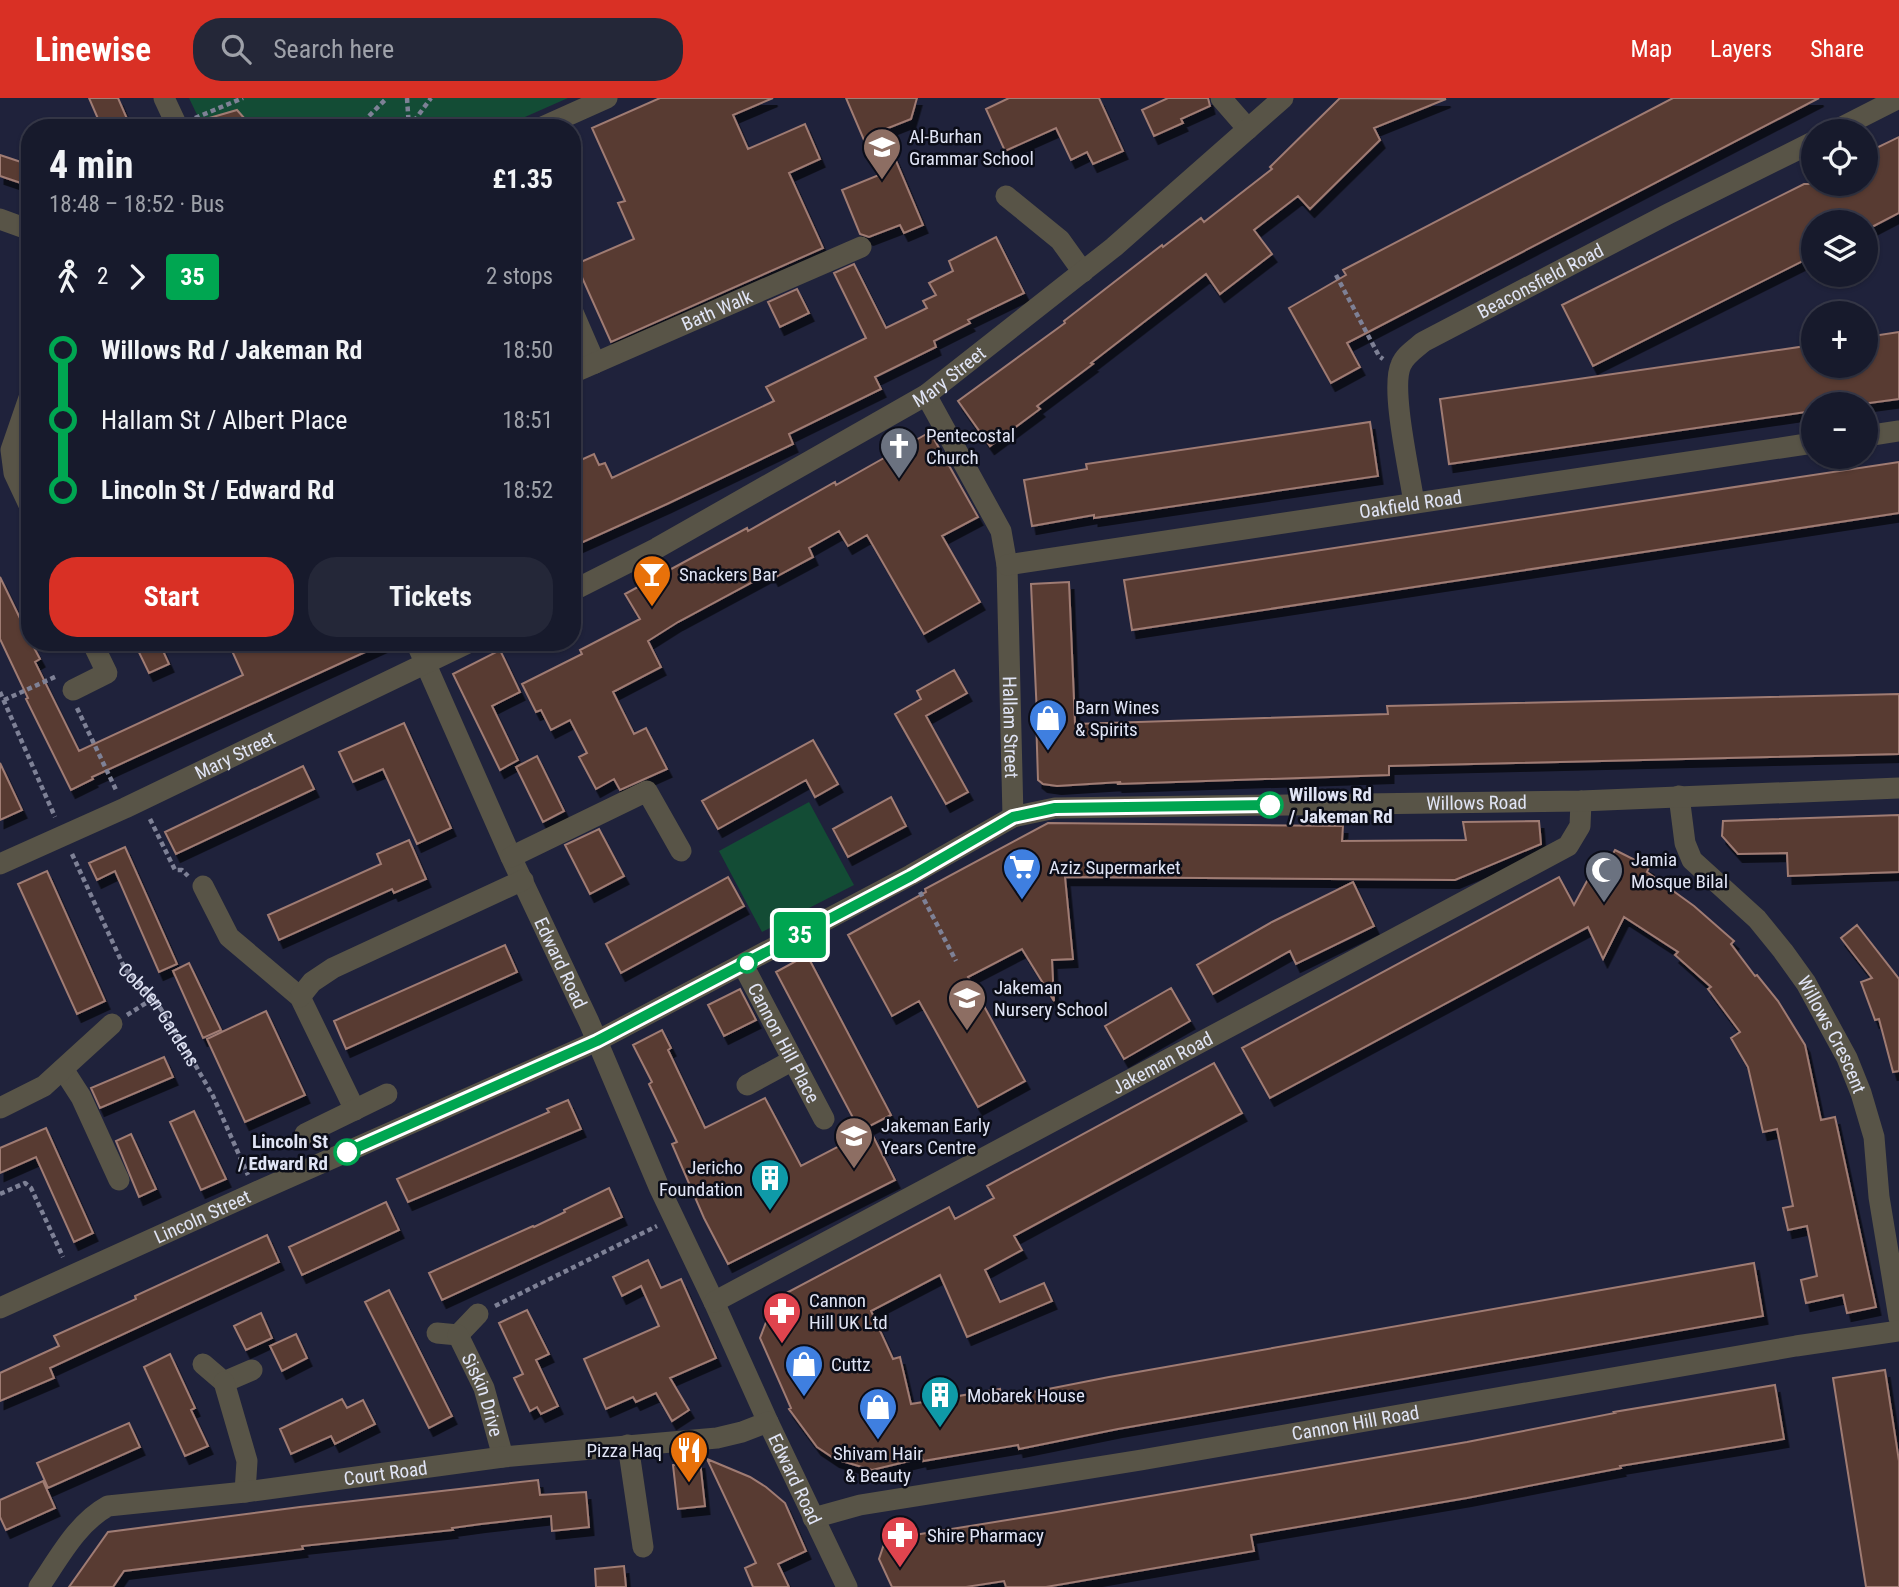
<!DOCTYPE html>
<meta charset="utf-8">
<style>
:root{--surface:#171a2c;--page:#242738;--text:#f1f3f6;--muted:#9ea1a9;--line:#363848;--accent:#d93025}
body{margin:0;font-family:"Roboto Condensed",sans-serif;background:var(--page);color:var(--text);height:100vh;display:flex;flex-direction:column;font-size:26px;white-space:nowrap}
*{box-sizing:border-box;margin:0}
p{font-size:23px;color:var(--muted)}
.icon{flex:none;width:38px;height:38px;fill:none;stroke:currentColor;stroke-width:2;stroke-linecap:round;stroke-linejoin:round}
.map{position:relative;flex:1;overflow:hidden}
.drawer{position:absolute;left:21px;top:21px;width:560px;height:532px;display:flex;flex-direction:column;background:var(--surface);border-radius:28px;box-shadow:0 2px 5px #0004,0 0 0 2px var(--line)}
.drawer>*{flex:none}
.badge{padding:0 14px;border-radius:5px;font-size:24px;line-height:46px}
.buttons{position:absolute;left:1801px;top:21px;display:grid;gap:14px}
.buttons a{display:grid;place-items:center;width:77px;height:77px;border-radius:50%;background:var(--surface);box-shadow:0 2px 5px #0004,0 0 0 2px var(--line);font-size:35px}
.map>.badge{position:absolute;translate:-50% -50%;box-shadow:0 0 0 4px #fff}
.legs{display:flex;align-items:center;gap:10px;height:77px;padding:0 28px;font-size:23px}
.legs p{margin-inline-start:auto}
.summary{display:flex;align-items:center;justify-content:space-between;height:119px;padding:0 28px}
h1{font-size:38px;font-weight:700;line-height:52px}
.action{display:flex;gap:14px;margin-top:auto;padding:14px 28px}
.action a{flex:1;height:80px;border-radius:28px;background:var(--accent);color:#fff;font-size:28px;font-weight:700;line-height:80px;text-align:center}
.action a+a{background:var(--page);color:var(--text)}
ul{padding:0 28px;list-style:none}
li{display:flex;align-items:center;gap:24px;height:70px;font-size:26px}
li i{display:grid;place-items:center;width:10px;height:100%;margin:0 9px;background:currentColor}
li i::after{content:'';width:18px;height:18px;margin:-9px;border:5px solid;border-radius:50%;background:var(--surface)}
li p{margin-inline-start:auto}
li:first-child i{background:linear-gradient(#0000 50%,currentColor 0)}
li:last-child i{background:linear-gradient(currentColor 50%,#0000 0)}
header{display:flex;align-items:center;gap:42px;box-sizing:border-box;height:98px;padding:0 35px;background:var(--accent);color:#fff}
header strong{font-size:33px}
nav{display:flex;gap:38px;margin-inline-start:auto;font-size:24px}
.search{width:490px;height:63px;background:var(--page);display:flex;align-items:center;gap:18px;box-sizing:border-box;padding:0 24px;border-radius:28px;color:var(--muted);font-size:26px}
.map>svg:first-child{display:block}
.green{fill:#134c35}
.building{fill:#593a33;stroke:#9f7b73;stroke-width:2;filter:url(#shadow)}
.lines{fill:none;stroke-linecap:round;stroke-linejoin:round}
.path{stroke:#7e8196;stroke-width:4.5;stroke-dasharray:5 3.5;stroke-linecap:butt}
.minor{stroke:#585447;stroke-width:21}
.line-1-casing{stroke:#fff;stroke-width:16}
.line-1{stroke:#00a651;stroke-width:10}
.stop-1-dot{fill:#fff;stroke:#00a651;stroke-width:3.5}
.labels{text-anchor:middle;dominant-baseline:central;stroke-width:5;stroke-linejoin:round;paint-order:stroke}
.poi-label{font-size:19px;fill:#e0e4f5;stroke:#0b0d18;text-anchor:start}
.street-label{font-size:19px;fill:#e0e4f5;stroke:#0b0d18}
.stop-label{font-size:19px;font-weight:bold;fill:#e0e4f5;stroke:#0b0d18;text-anchor:start}
</style>
<header>
<strong>Linewise</strong>
<div class="search"><svg class="icon" aria-label="search" viewBox="0 0 24 24"><circle cx="10" cy="10" r="6"/><path d="M15 15l6 6"/></svg>Search here</div>
<nav><a>Map</a><a>Layers</a><a>Share</a></nav>
</header>
<div class="map">
<svg width="1899" height="1489" viewBox="0 0 1899 1489">
<defs>
<filter id="shadow"><feDropShadow dx="4.5" dy="8" stdDeviation="0" flood-color="#0009"/></filter>
</defs>
<rect width="100%" height="100%" fill="#1f223b"/>
<path class="green" d="M189 0H568L500 30H253L236 12 200 23Z
M809 704 854 787 762 834 719 753Z"/>
<path class="building" d="M89 0H118L131 30H102Z
M660 0H773L733 17 748 51 805 26 820 61 789 75 823 150 611 244 576 166 634 141 618 105 625 103 592 30Z
M846 0H917L911 21 883 32 923 127 904 135 900 127 869 139 860 136 842 92 879 77Z
M1009 0H1099L1123 53 1093 66 1087 54 1071 62 1056 30 1005 53 986 11Z
M1168 0H1208L1210 8 1181 21 1183 25 1154 38 1142 12Z
M1340 0 1446 1 1374 30 1380 42 1310 111 1298 98 1254 132 1272 156 1220 196 1206 176 1091 265 1093 266 1037 308 1040 311 990 348 958 303 1065 225 1064 223 1162 147 1163 149 1201 120 1204 124 1236 99 1272 71 1270 69Z
M1673 0H1819L1347 245 1360 269 1331 285 1289 210 1346 177 1343 172Z
M237 12 253 30H192V25Z
M1899 39V115L1866 132V124H1813V158L1593 268 1562 207 1804 86H1866V55Z
M0 57 30 67V88L0 78Z
M996 139 1024 195 968 222 970 225 934 243 936 249 875 279 881 291 789 336 793 346 667 406 572 449V366L594 356 599 367 605 365 612 380 774 303 766 289 866 240 834 175 854 166 886 230 927 210 923 203 936 197 929 185 953 173 949 163Z
M797 191 809 215 780 229 768 204Z
M1899 234V301L1862 306H1813V313L1449 366 1440 301 1813 247V268H1866V239Z
M1370 324 1378 378 1094 420V417L1032 428 1024 382 1087 371 1086 366Z
M930 334 978 419 942 438 980 504 924 536 867 437 848 448 839 433 809 450 813 459 774 480 771 474 678 524 648 543 661 569 613 594 634 636 646 630 667 671 620 692 614 681 596 691 579 659 587 655 570 622 551 632 541 612 536 614 522 586 582 556 580 552 640 521 625 496 747 430 748 433 835 384 836 387Z
M1899 364V415L1132 532 1124 482Z
M0 479 30 541V544H31L40 561 35 564 79 653 243 577 228 544H387L92 679 93 681 71 692 26 601 28 600 0 541Z
M1069 484 1075 626 1388 616 1387 608 1899 596V656L1389 668V677L1117 686 1121 684 1057 688 1043 686 1038 682 1036 618H1037L1031 486Z
M134 544H159L169 566 149 575Z
M500 552 520 594 492 608 518 662 500 672 453 576Z
M954 572 967 595 926 618 968 694 946 706 895 616 921 601 917 593Z
M404 625 451 730 417 746 383 671 353 684 339 654Z
M813 642 838 686 815 699 806 682 718 731 702 703Z
M537 658 564 713 543 724 516 669Z
M0 665 22 712 0 722Z
M303 668 314 691 176 756 165 734Z
M891 699 906 728 848 759 833 731Z
M1899 717V774L1788 778 1787 755 1738 756 1722 738 1723 723Z
M1539 723 1541 746 1455 782 1065 779 1073 861 1052 862 1054 903 1022 851 968 879 1025 983 978 1009 919 903 892 918 848 837 926 794 925 791 1048 725 1343 728 1342 743 1466 742 1463 724Z
M599 731 624 778 590 796 565 747Z
M409 742 426 781 394 795 392 791 279 842 268 817 381 766 377 756Z
M125 749 177 866 159 874 115 773 97 782 89 765Z
M1615 752 1649 769 1647 774 1694 808 1734 843 1731 846 1755 878 1757 877 1778 903 1805 947 1821 1022 1835 1019 1876 1209 1847 1215 1843 1197 1806 1205 1801 1182 1817 1178 1807 1128 1788 1132 1783 1110 1793 1108 1777 1031 1763 1034 1748 969 1731 940 1740 934 1708 891 1711 889 1675 857 1678 854 1624 819 1603 861 1588 829 1270 1000 1242 950 1559 779 1574 807 1600 759 1609 763Z
M47 773 105 903 77 916 18 786Z
M728 779 744 808 621 875 606 846Z
M1353 784 1374 828 1296 866 1290 853 1213 896 1197 867 1272 824Z
M1857 827 1899 881V973L1893 974 1879 921 1875 922 1861 884 1872 880 1841 840Z
M505 847 517 874 346 951 334 923Z
M807 857 891 1017 860 1033 776 874Z
M189 865 221 932 203 940 173 873Z
M1171 890 1190 923 1124 961 1105 928Z
M740 891 756 922 724 938 708 907Z
M266 913 305 997 245 1024 207 941Z
M662 932 671 950 668 952 705 1030 765 1000 801 1068 870 1032 895 1082 728 1166 704 1120 672 1046 677 1044 649 986 652 984 633 947Z
M164 959 173 979 100 1010 91 990Z
M1214 965 1242 1015 1014 1138 1022 1152 985 1172 1000 1204 1044 1185 1052 1203 967 1239 940 1177 871 1213 893 1261 900 1259 911 1306 1000 1291 1002 1300 1109 1279 1754 1165 1763 1218 1118 1331 1019 1351 1018 1347 923 1363 922 1360 872 1372 835 1361 817 1349 789 1311 791 1310 760 1240 775 1201 949 1109 955 1121 994 1100 987 1088Z
M568 1002 581 1031 408 1104 397 1081 549 1014 547 1011Z
M194 1013 226 1081 201 1092 170 1024Z
M46 1030 93 1135 74 1144 36 1059 0 1075V1050Z
M131 1036 156 1091 139 1099 116 1043Z
M609 1090 622 1119 442 1202 429 1175 533 1128 534 1129 565 1114 564 1112Z
M386 1104 399 1132 302 1177 289 1149Z
M267 1137 279 1164 50 1270 54 1280 0 1303V1275L59 1248 54 1238 136 1201 135 1198Z
M648 1162 661 1190 681 1181 716 1260 670 1280 689 1312 672 1323 656 1295 636 1304 633 1299 606 1311 584 1261 659 1228 641 1188 622 1198 613 1179Z
M389 1192 452 1318 429 1330 365 1204Z
M527 1212 549 1256 536 1262 558 1308 541 1316 537 1309 530 1313 514 1280 523 1276 499 1225Z
M261 1215 272 1240 246 1252 234 1228Z
M296 1236 307 1260 282 1273 270 1248Z
M170 1256 195 1310 191 1312 208 1348 185 1358 144 1269Z
M1885 1272 1899 1363V1489H1866L1833 1280Z
M1775 1287 1784 1341 1620 1368 1621 1370 1467 1400 1251 1437 1254 1453 1046 1489H1006L1004 1483 966 1489H892L879 1461 885 1443 908 1438 1051 1415 1467 1344 1615 1315 1614 1314Z
M342 1301 347 1310 363 1302 375 1326 335 1346 331 1338 291 1356 280 1331Z
M129 1325 140 1349 48 1390 37 1365Z
M707 1361 750 1379 766 1389 785 1405 806 1453 778 1466 789 1489H753L745 1470 756 1465Z
M700 1363 705 1408 678 1411 673 1367Z
M538 1382 540 1397 586 1394 589 1429 552 1433 551 1418 481 1426 452 1430 453 1432 302 1448 303 1451 124 1473 113 1489H69L108 1434 300 1409Z
M43 1383 55 1410 6 1432 0 1419V1402Z
M624 1468 626 1489H596L595 1471Z"/>
<g class="lines">
<g class="path">
<path d="M407 0 409 30"/>
<path d="M195 20 243 0"/>
<path d="M357 30 387 0"/>
<path d="M409 30 431 0"/>
<path d="M1336 177 1379 258 1383 261"/>
<path d="M0 594 55 719"/>
<path d="M4 602 57 578"/>
<path d="M77 610 117 694"/>
<path d="M150 721 175 772H182L188 778"/>
<path id="s1" d="M72 756 125 871 154 900 189 956 213 998 248 1077"/>
<path d="M920 794 956 863"/>
<path d="M127 917 154 900"/>
<path d="M0 1096 25 1085 31 1090 63 1159"/>
<path d="M495 1208 657 1128"/>
</g>
<g class="minor">
<path d="M164 0 178 30"/>
<path d="M1221 0 1248 31"/>
<path d="M540 30 607 0"/>
<path d="M1834 33 1899 0"/>
<path d="M1006 98 1060 142 1083 174"/>
<path d="M0 121 30 132"/>
<path d="M572 212 595 265"/>
<path id="s2" d="M572 275 861 149"/>
<path d="M30 297 11 352 14 375 30 409"/>
<path id="s3" d="M926 297 1001 433 1007 467 1013 719"/>
<path d="M1866 338 1899 333"/>
<path id="s4" d="M1414 405C1410 376 1390 290 1401 267 1405 257 1415 251 1423 244L1668 116 1813 44"/>
<path id="s5" d="M1007 467 1813 345"/>
<path id="s6" d="M572 493 657 450 926 297 1114 149 1283 0"/>
<path id="s7" d="M416 544 511 759 589 924 659 1089 714 1204 768 1324 847 1489"/>
<path d="M73 592 107 575 92 544"/>
<path id="s8" d="M1679 698 1685 745 1692 762 1757 821 1783 853 1806 885 1847 960 1861 995 1874 1039 1879 1099 1899 1220"/>
<path d="M511 759 647 693 681 753"/>
<path id="s9" d="M0 766 125 710 470 544"/>
<path d="M203 788 229 839 300 899 355 1012"/>
<path id="s10" d="M743 867 824 1021"/>
<path d="M300 899 312 884 333 870 523 782"/>
<path d="M63 971 81 999 119 1082"/>
<path d="M747 987 793 962"/>
<path d="M0 1010 44 988 112 926"/>
<path d="M305 1036 387 996"/>
<path id="s11" d="M714 1204 1568 748 1580 728 1581 703"/>
<path id="s12" d="M0 1210 256 1094 597 943 911 777 1013 719 1055 710 1581 703 1899 690"/>
<path d="M437 1235 458 1237 478 1216"/>
<path id="s13" d="M458 1237 484 1290 503 1359"/>
<path d="M203 1266 224 1284 252 1272"/>
<path d="M224 1284 247 1363 245 1394"/>
<path d="M628 1347 643 1449"/>
<path id="s14" d="M813 1420 860 1407 1141 1362 1796 1248 1899 1233"/>
<path id="s15" d="M39 1489C59 1460 77 1425 108 1408L245 1394 503 1359 717 1340 742 1334 768 1324"/>
</g>
</g>
<g class="lines">
<defs>
<path id="line-1" d="M347 1054 597 943 911 778 1013 719 1055 710 1270 707"/>
</defs>
<use href="#line-1" class="line-1-casing"/>
<use href="#line-1" class="line-1"/>
</g>
<defs>
<symbol id="school-pin" viewBox="-11 -11 22 30"><path d="M0 17L-7.5 6A9.5 9.5 0 1 1 7.5 6Z" fill="#8d6e63" stroke="#0b0d18"/><path d="M0-5L7-2L0 1L-7-2ZM-4 1L0 2.5L4 1V4Q0 6-4 4Z" fill="#fff"/></symbol>
<symbol id="church-pin" viewBox="-11 -11 22 30"><path d="M0 17L-7.5 6A9.5 9.5 0 1 1 7.5 6Z" fill="#6b7280" stroke="#0b0d18"/><path d="M-1.2-6h2.4v3.5h3.3v2.4h-3.3V6h-2.4V-.1h-3.3v-2.4h3.3Z" fill="#fff"/></symbol>
<symbol id="bar-pin" viewBox="-11 -11 22 30"><path d="M0 17L-7.5 6A9.5 9.5 0 1 1 7.5 6Z" fill="#e8710a" stroke="#0b0d18"/><path d="M-6-5H6L.8 .8V4.5H3.5V6h-7V4.5H-.8V.8Z" fill="#fff"/></symbol>
<symbol id="shop-pin" viewBox="-11 -11 22 30"><path d="M0 17L-7.5 6A9.5 9.5 0 1 1 7.5 6Z" fill="#3f7fe0" stroke="#0b0d18"/><path d="M-5-2.5h2.3a2.7 3.5 0 0 1 5.4 0H5L5.5 6h-11ZM-1.5-2.5h3a1.5 2.3 0 0 0-3 0Z" fill="#fff"/></symbol>
<symbol id="supermarket-pin" viewBox="-11 -11 22 30"><path d="M0 17L-7.5 6A9.5 9.5 0 1 1 7.5 6Z" fill="#3f7fe0" stroke="#0b0d18"/><path d="M-6-5.5h2.5l.6 2H6L4.5 2H-2.5L-4.4-4H-6ZM-1.5 3.2a1.3 1.3 0 1 0 .1 0ZM3 3.2a1.3 1.3 0 1 0 .1 0Z" fill="#fff"/></symbol>
<symbol id="mosque-pin" viewBox="-11 -11 22 30"><path d="M0 17L-7.5 6A9.5 9.5 0 1 1 7.5 6Z" fill="#6b7280" stroke="#0b0d18"/><path d="M3.5-4.9A6 6 0 1 0 3.5 4.9A5 5 0 1 1 3.5-4.9Z" fill="#fff"/></symbol>
<symbol id="building-pin" viewBox="-11 -11 22 30"><path d="M0 17L-7.5 6A9.5 9.5 0 1 1 7.5 6Z" fill="#0f9aa8" stroke="#0b0d18"/><path d="M-4-6H4V6H1V3H-1V6H-4ZM-2.5-4.3h1.7v1.8h-1.7ZM.8-4.3h1.7v1.8H.8ZM-2.5-1h1.7V.8h-1.7ZM.8-1h1.7V.8H.8Z" fill="#fff"/></symbol>
<symbol id="pharmacy-pin" viewBox="-11 -11 22 30"><path d="M0 17L-7.5 6A9.5 9.5 0 1 1 7.5 6Z" fill="#e0444e" stroke="#0b0d18"/><path d="M-2-6h4v4h4v4h-4v4h-4v-4h-4v-4h4Z" fill="#fff"/></symbol>
<symbol id="restaurant-pin" viewBox="-11 -11 22 30"><path d="M0 17L-7.5 6A9.5 9.5 0 1 1 7.5 6Z" fill="#e8710a" stroke="#0b0d18"/><path d="M-5-6h1v4h1v-4h1v4h1v-4h1v5L-1.5 .5V6h-2V.5L-5-1ZM5-6V6H3V1.5H1.5Q1.5-4 5-6Z" fill="#fff"/></symbol>
</defs>
<g fill-rule="evenodd">
<use href="#school-pin" x="860" y="27" width="44" height="60"/>
<use href="#church-pin" x="877" y="326" width="44" height="60"/>
<use href="#bar-pin" x="630" y="454" width="44" height="60"/>
<use href="#shop-pin" x="1026" y="598" width="44" height="60"/>
<use href="#supermarket-pin" x="1000" y="747" width="44" height="60"/>
<use href="#mosque-pin" x="1582" y="750" width="44" height="60"/>
<use href="#school-pin" x="945" y="878" width="44" height="60"/>
<use href="#school-pin" x="832" y="1016" width="44" height="60"/>
<use href="#building-pin" x="748" y="1058" width="44" height="60"/>
<use href="#pharmacy-pin" x="760" y="1191" width="44" height="60"/>
<use href="#shop-pin" x="782" y="1244" width="44" height="60"/>
<use href="#building-pin" x="918" y="1275" width="44" height="60"/>
<use href="#shop-pin" x="856" y="1287" width="44" height="60"/>
<use href="#restaurant-pin" x="667" y="1330" width="44" height="60"/>
<use href="#pharmacy-pin" x="878" y="1415" width="44" height="60"/>
</g>
<g class="stop-1-dot">
<circle cx="1270" cy="707" r="12"/>
<circle cx="747" cy="865" r="9"/>
<circle cx="347" cy="1054" r="12"/>
</g>
<g class="labels">
<g class="poi-label">
<text x="909" y="38">Al-Burhan<tspan x="909" dy="22">Grammar School</tspan></text>
<text x="926" y="337">Pentecostal<tspan x="926" dy="22">Church</tspan></text>
<text x="679" y="476">Snackers Bar</text>
<text x="1075" y="609">Barn Wines<tspan x="1075" dy="22">&amp; Spirits</tspan></text>
<text x="1631" y="761">Jamia<tspan x="1631" dy="22">Mosque Bilal</tspan></text>
<text x="1049" y="769">Aziz Supermarket</text>
<text x="994" y="889">Jakeman<tspan x="994" dy="22">Nursery School</tspan></text>
<text x="881" y="1027">Jakeman Early<tspan x="881" dy="22">Years Centre</tspan></text>
<text x="743" y="1069" text-anchor="end">Jericho<tspan x="743" dy="22">Foundation</tspan></text>
<text x="809" y="1202">Cannon<tspan x="809" dy="22">Hill UK Ltd</tspan></text>
<text x="831" y="1266">Cuttz</text>
<text x="967" y="1297">Mobarek House</text>
<text x="662" y="1352" text-anchor="end">Pizza Haq</text>
<text x="878" y="1355" text-anchor="middle">Shivam Hair<tspan x="878" dy="22">&amp; Beauty</tspan></text>
<text x="927" y="1437">Shire Pharmacy</text>
</g>
<g class="street-label">
<text stroke="none"><textPath href="#s4" startOffset="304">Beaconsfield Road</textPath></text>
<text stroke="none"><textPath href="#s2" startOffset="158">Bath Walk</textPath></text>
<text stroke="none"><textPath href="#s6" startOffset="434">Mary Street</textPath></text>
<text stroke="none"><textPath href="#s5" startOffset="408">Oakfield Road</textPath></text>
<text stroke="none"><textPath href="#s3" startOffset="352">Hallam Street</textPath></text>
<text stroke="none"><textPath href="#s9" startOffset="259">Mary Street</textPath></text>
<text stroke="none"><textPath href="#s12" startOffset="1591">Willows Road</textPath></text>
<text stroke="none"><textPath href="#s7" startOffset="352">Edward Road</textPath></text>
<text stroke="none"><textPath href="#s1" startOffset="184">Cobden Gardens</textPath></text>
<text stroke="none"><textPath href="#s8" startOffset="292">Willows Crescent</textPath></text>
<text stroke="none"><textPath href="#s10" startOffset="88">Cannon Hill Place</textPath></text>
<text stroke="none"><textPath href="#s11" startOffset="508">Jakeman Road</textPath></text>
<text stroke="none"><textPath href="#s12" startOffset="222">Lincoln Street</textPath></text>
<text stroke="none"><textPath href="#s13" startOffset="65">Siskin Drive</textPath></text>
<text stroke="none"><textPath href="#s14" startOffset="551">Cannon Hill Road</textPath></text>
<text stroke="none"><textPath href="#s15" startOffset="387">Court Road</textPath></text>
<text stroke="none"><textPath href="#s7" startOffset="919">Edward Road</textPath></text>
</g>
<g class="stop-label">
<text x="1289" y="696">Willows Rd<tspan x="1289" dy="22">/ Jakeman Rd</tspan></text>
<text x="328" y="1043" text-anchor="end">Lincoln St<tspan x="328" dy="22">/ Edward Rd</tspan></text>
</g>
</g>
</svg>
<div class="buttons">
<a><svg class="icon" aria-label="locate" viewBox="0 0 24 24"><circle cx="12" cy="12" r="6"/><path d="M12 2v4M12 18v4M2 12h4M18 12h4"/></svg></a>
<a><svg class="icon" aria-label="layers" viewBox="0 0 24 24"><path d="M12 4l9 5-9 5-9-5zM3 14l9 5 9-5"/></svg></a>
<a>+</a>
<a>−</a>
</div>
<b class="badge" style="left:800px;top:837px;background:#00a651;color:#fff">35</b>
<section class="drawer">
<div class="summary"><div><h1>4 min</h1><p>18:48 – 18:52 · Bus</p></div><b>£1.35</b></div>
<div class="legs"><svg class="icon" aria-label="walk" viewBox="0 0 24 24"><circle cx="13" cy="4" r="2"/><path d="M13 8l-2 6 4 7M11 14l-3 7M7 12l3-4h3l4 4"/></svg>2<svg class="icon" aria-label="forward" viewBox="0 0 24 24"><path d="M9 5l7 7-7 7"/></svg><b class="badge" style="background:#00a651;color:#fff">35</b><p>2 stops</p></div>
<ul>
<li><i style="color:#00a651"></i><b>Willows Rd / Jakeman Rd</b><p>18:50</p></li>
<li><i style="color:#00a651"></i><span>Hallam St / Albert Place</span><p>18:51</p></li>
<li><i style="color:#00a651"></i><b>Lincoln St / Edward Rd</b><p>18:52</p></li>
</ul>
<div class="action"><a>Start</a><a>Tickets</a></div>
</section>
</div>
